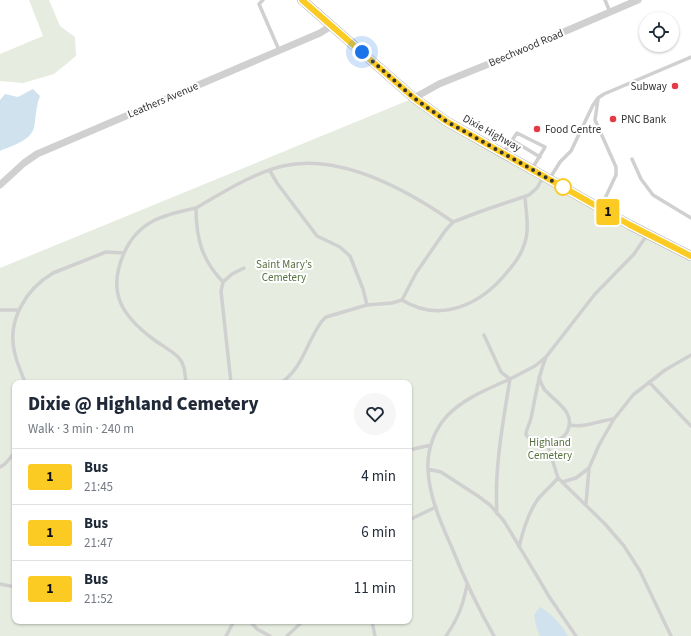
<!DOCTYPE html>
<meta charset="utf-8">
<style>
:root{--surface:#fff;--page:#f6f6f7;--text:#1f2937;--muted:#747a83;--line:#e0e1e3}
body{margin:0;font-family:"Source Sans 3",sans-serif;background:var(--page);color:var(--text);height:100vh;display:flex;flex-direction:column;font-size:15px;white-space:nowrap}
*{box-sizing:border-box;margin:0}
p{font-size:13px;color:var(--muted)}
.icon{flex:none;width:22px;height:22px;fill:none;stroke:currentColor;stroke-width:2;stroke-linecap:round;stroke-linejoin:round}
.map{position:relative;flex:1;overflow:hidden}
.drawer{position:absolute;left:12px;top:380px;width:400px;height:244px;display:flex;flex-direction:column;background:var(--surface);border-radius:8px;box-shadow:0 1px 3px #0004}
.drawer>*{flex:none}
.badge{padding:0 8px;border-radius:3px;font-size:14px;line-height:26px}
.fabs{position:absolute;left:639px;top:12px;display:grid;gap:8px}
.fabs a{display:grid;place-items:center;width:40px;height:40px;border-radius:50%;background:var(--surface);box-shadow:0 1px 3px #0004;font-size:20px}
.you{position:absolute;width:20px;height:20px;margin:-10px;border:3px solid #fff;border-radius:50%;background:#1a73e8;box-shadow:0 0 0 6px #1a73e833}
.map>.badge{position:absolute;translate:-50% -50%;box-shadow:0 0 0 2px #fff}
.round{display:grid;place-items:center;flex:none;width:42px;height:42px;border-radius:21px;background:var(--page)}
.summary{display:flex;align-items:center;justify-content:space-between;height:68px;padding:0 16px}
h1{font-size:19px;font-weight:800;line-height:30px}
ul{padding:0;list-style:none}
li{display:flex;align-items:center;gap:12px;height:56px;padding:0 16px;border-top:1px solid var(--line)}
li div{flex:1}
li b{display:block;font-size:15px}
li em{font-style:normal}
li .badge{min-width:44px;font-weight:700;text-align:center}
.map>svg:first-child{display:block}
.green{fill:#e6ecdf;fill-rule:evenodd}
.water{fill:#cfe2ee}
.lines{fill:none;stroke-linecap:round;stroke-linejoin:round}
.service{stroke:#d0d0d0;stroke-width:3.5}
.minor{stroke:#d0d0d0;stroke-width:7}
.primary{stroke:#ababab;stroke-width:10}
.line-casing{stroke:#fff;stroke-width:9}
.line{stroke:#fccb23;stroke-width:6}
.walk{stroke:#333;stroke-width:4;stroke-dasharray:0 7.2}
.poi-dot{fill:#e63946;stroke:#fff;stroke-width:1.5}
.stop-dot{fill:#fff;stroke:#fccb23;stroke-width:2}
.labels{text-anchor:middle;dominant-baseline:central;stroke-width:4;stroke-linejoin:round;paint-order:stroke}
.street-label{font-size:11px;fill:#333;stroke:#fff}
.poi-label{font-size:11px;fill:#333;stroke:#fff;text-anchor:start}
.park-label{font-size:11px;fill:#56703f;stroke:#fff}
</style>
<div class="map">
<svg width="691" height="636" viewBox="0 0 691 636">
<rect width="100%" height="100%" fill="#fff"/>
<path class="green" d="M29 0H49L60 26 75 37 76 56 54 74 23 83 0 81V54L43 36Z
M414 98 691 256V636H0V268ZM15 383H409V621H15Z"/>
<path class="water" d="M33 89 40 96C36 106 36 117 34 128 30 141 11 146 0 151V100L5 94 18 97Z
M540 607C552 614 561 624 568 636H540L537 629 534 615Z"/>
<g class="lines">
<path class="service" d="M263 0 259 4 279 50
M605 0 610 12
M598 99 595 120 616 167V175L601 207
M512 140 540 157
M504 152 517 133 545 147 532 169
M632 159 641 179 653 195 691 218
M270 171 277 183 317 236 340 247 350 256 363 289 367 305
M550 178 560 162 571 151 593 105 598 98 604 94 691 57
M223 282 232 274 244 268
M402 300C441 324 482 304 508 271 515 263 521 255 524 245 530 230 526 213 525 197
M0 310H18
M484 335 501 372 510 379C488 389 464 398 447 416 434 430 427 450 428 469 429 497 441 523 452 548 464 578 478 608 494 636
M539 377C540 381 542 385 544 389 555 402 577 412 567 432 563 439 553 443 545 443 537 444 531 440 526 435 526 429 530 424 531 418 536 396 537 379 546 357
M649 382 691 426
M25 383C22 373 17 364 15 354 6 321 26 289 53 273L106 252 124 253
M186 383C185 374 185 364 178 357 171 350 161 345 153 339 121 315 107 292 124 253 139 220 164 215 196 208
M231 383 221 291 223 282C202 260 196 239 196 208 222 193 253 173 283 166 341 153 407 190 453 222
M281 383C303 368 307 341 322 321L326 317 367 305 392 303 402 300 416 273 445 231 453 222 479 212 529 195 537 188 543 177
M569 425C585 428 598 421 613 419
M547 443 558 478 605 524 624 546 640 571 671 636
M409 450 431 445
M0 467 5 464 15 452
M428 469 441 472 478 496 490 505 504 521 550 598 576 636
M562 482 576 478 589 468
M586 504 589 468 599 445 614 419 633 395 665 370 691 355
M497 514C494 469 503 422 510 379L535 366 546 357 595 294 634 254 647 235
M409 520 436 507
M519 547C523 530 528 513 538 499 544 492 552 485 558 478
M0 584 15 587
M250 621 257 629 270 636
M372 621 375 636
M226 636 234 621
M287 636 303 621
M446 636C458 619 463 605 467 585"/>
<path class="minor" d="M414 98 439 84 496 61 638 0
M0 185 24 163 37 154 320 33 331 26"/>
<path class="primary" d="M302 0 414 98 446 121 630 225 691 256"/>
</g>
<g class="lines">
<defs>
<path id="line" d="M302 0 414 98 446 121 630 225 691 256"/>
</defs>
<use href="#line" class="line-casing"/>
<use href="#line" class="line"/>
<path class="walk" d="M362 52 414 98 446 121 563 187"/>
</g>
<g class="poi-dot">
<circle cx="675" cy="86" r="4"/>
<circle cx="613" cy="119" r="4"/>
<circle cx="537" cy="129" r="4"/>
</g>
<circle class="stop-dot" cx="563" cy="187" r="8"/>
<g class="labels">
<g class="street-label">
<text transform="translate(526 48) rotate(-23)">Beechwood Road</text>
<text transform="translate(163 100) rotate(-23)">Leathers Avenue</text>
<text transform="translate(492 133) rotate(29)">Dixie Highway</text>
</g>
<g class="poi-label">
<text x="667" y="86" text-anchor="end">Subway</text>
<text x="621" y="119">PNC Bank</text>
<text x="545" y="129">Food Centre</text>
</g>
<g class="park-label">
<text x="284" y="264">Saint Mary’s<tspan x="284" dy="13">Cemetery</tspan></text>
<text x="550" y="442">Highland<tspan x="550" dy="13">Cemetery</tspan></text>
</g>
</g>
</svg>
<div class="fabs">
<a><svg class="icon" aria-label="locate" viewBox="0 0 24 24"><circle cx="12" cy="12" r="6"/><path d="M12 2v4M12 18v4M2 12h4M18 12h4"/></svg></a>
</div>
<div class="you" style="left:362px;top:52px"></div>
<b class="badge" style="left:608px;top:212px;background:#fccb23;color:#111">1</b>
<section class="drawer">
<div class="summary"><div><h1>Dixie @ Highland Cemetery</h1><p>Walk · 3 min · 240 m</p></div><a class="round"><svg class="icon" aria-label="heart" viewBox="0 0 24 24"><path d="M12 20l-8-8c-3-5 5-10 8-4 3-6 11-1 8 4z"/></svg></a></div>
<ul>
<li><span class="badge" style="background:#fccb23;color:#111">1</span><div><b>Bus</b><p>21:45</p></div><em>4 min</em></li>
<li><span class="badge" style="background:#fccb23;color:#111">1</span><div><b>Bus</b><p>21:47</p></div><em>6 min</em></li>
<li><span class="badge" style="background:#fccb23;color:#111">1</span><div><b>Bus</b><p>21:52</p></div><em>11 min</em></li>
</ul>
</section>
</div>
